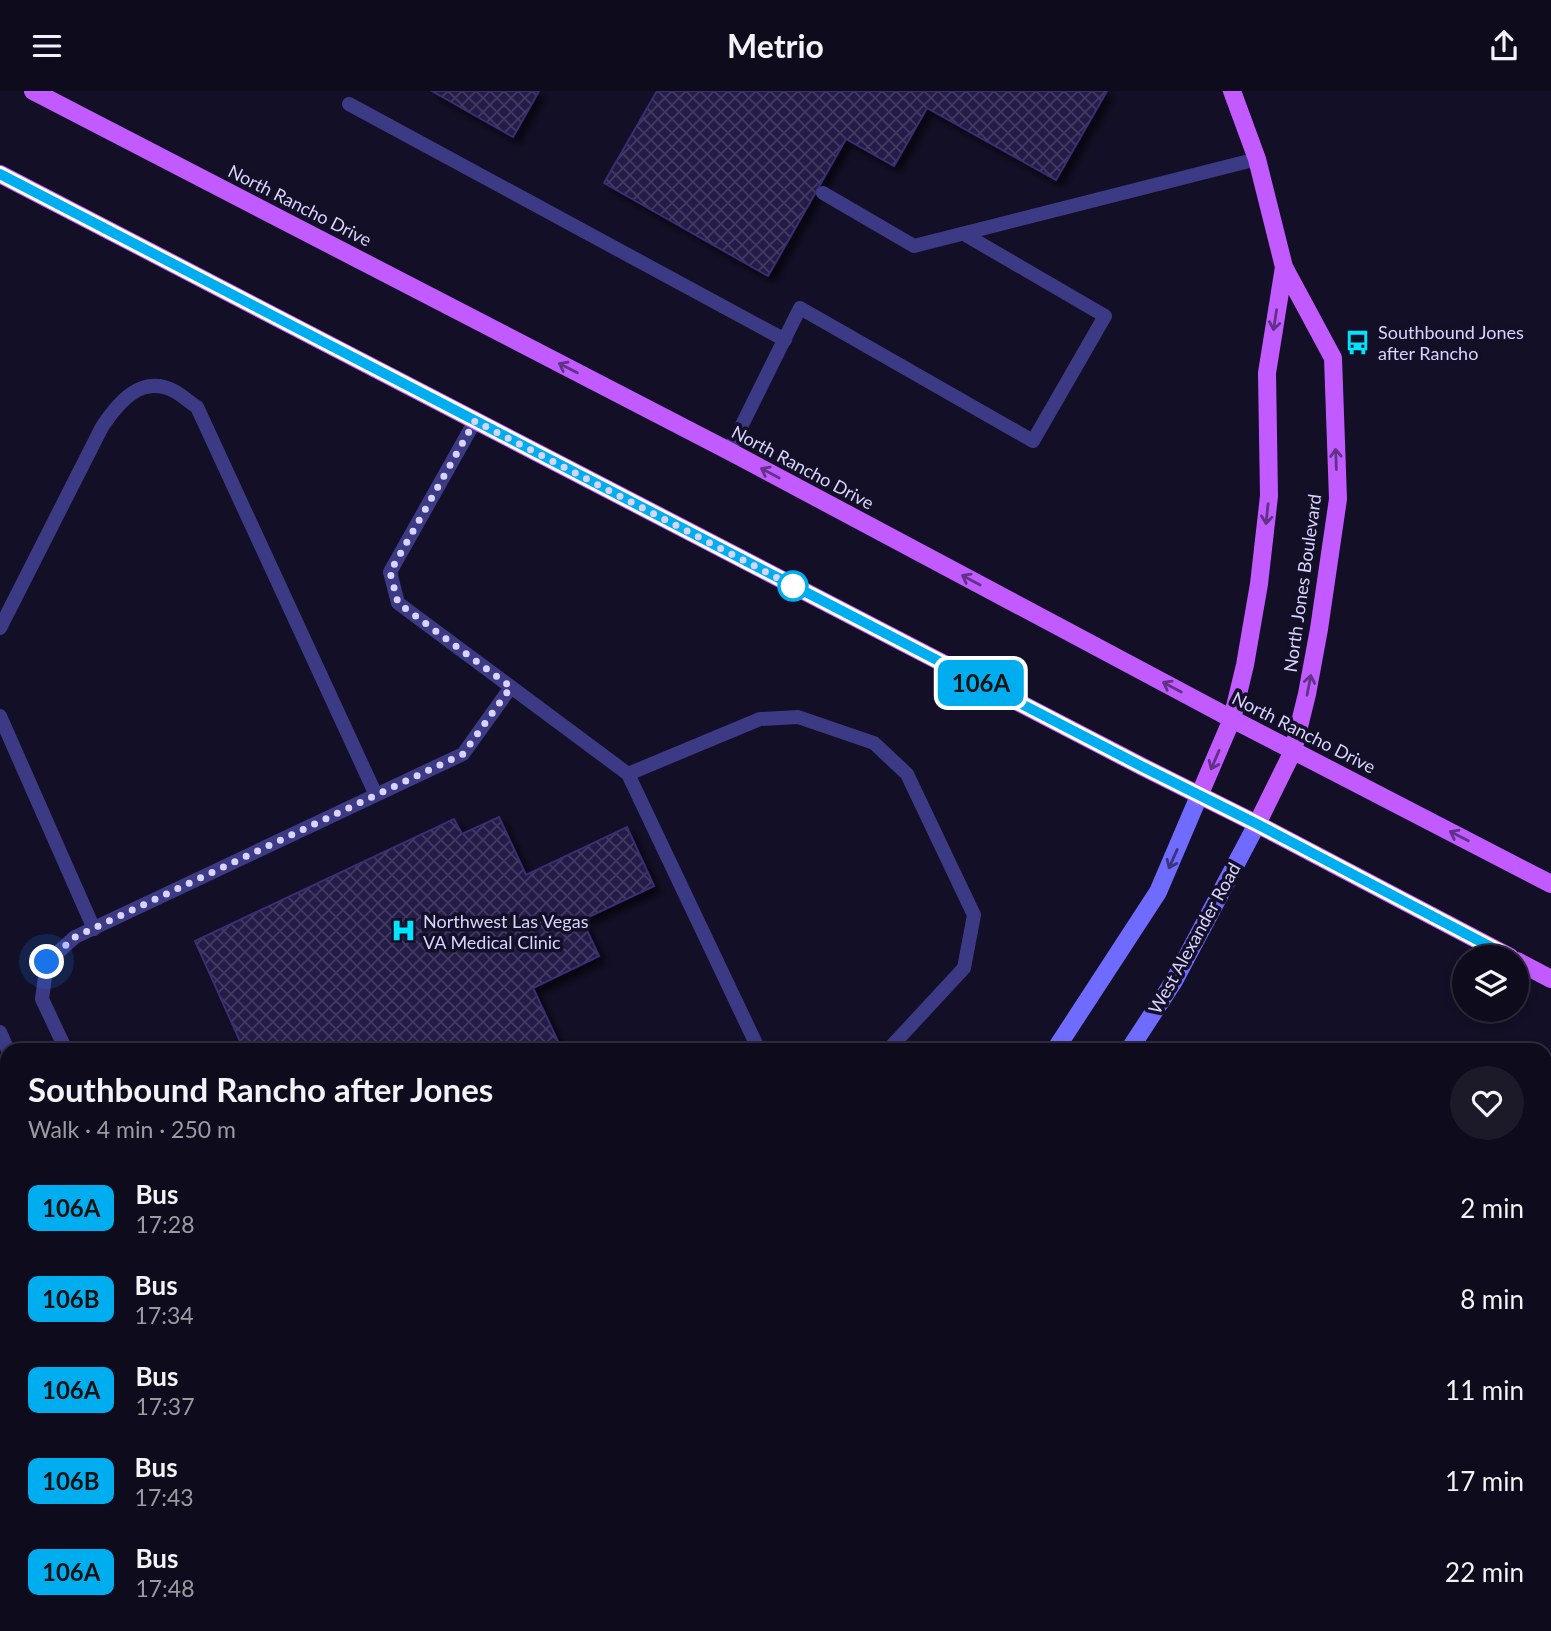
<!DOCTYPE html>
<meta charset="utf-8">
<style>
:root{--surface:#0e0b1c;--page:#1c1929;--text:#f1f3f6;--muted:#9b9ba3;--line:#2e2b3b}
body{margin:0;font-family:Lato,sans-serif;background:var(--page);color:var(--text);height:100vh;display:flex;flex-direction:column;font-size:26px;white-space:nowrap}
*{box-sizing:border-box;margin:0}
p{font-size:23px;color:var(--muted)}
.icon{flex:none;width:38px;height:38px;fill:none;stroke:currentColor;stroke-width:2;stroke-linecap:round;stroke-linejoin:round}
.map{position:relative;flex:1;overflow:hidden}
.drawer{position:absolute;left:0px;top:952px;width:1552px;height:588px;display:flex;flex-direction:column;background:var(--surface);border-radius:21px 21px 0 0;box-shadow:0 4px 10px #0003,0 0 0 2px var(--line)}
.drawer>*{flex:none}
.badge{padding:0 14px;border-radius:10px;font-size:24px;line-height:46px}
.fabs{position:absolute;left:1452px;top:854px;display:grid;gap:14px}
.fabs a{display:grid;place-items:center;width:77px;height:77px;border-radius:50%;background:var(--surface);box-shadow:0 4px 10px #0003,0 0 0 2px var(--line);font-size:35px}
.you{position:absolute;width:35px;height:35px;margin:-18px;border:5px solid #fff;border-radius:50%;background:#1a73e8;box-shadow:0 0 0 10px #1a73e833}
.map>.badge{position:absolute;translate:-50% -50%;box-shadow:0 0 0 4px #fff}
.round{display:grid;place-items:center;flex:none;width:74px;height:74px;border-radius:37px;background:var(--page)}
.headline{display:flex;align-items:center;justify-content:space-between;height:119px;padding:0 28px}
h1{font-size:33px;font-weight:700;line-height:52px}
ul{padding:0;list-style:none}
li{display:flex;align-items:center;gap:21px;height:91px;padding:0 28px}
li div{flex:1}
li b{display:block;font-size:26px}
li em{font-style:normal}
li .badge{min-width:77px;font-weight:700;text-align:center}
header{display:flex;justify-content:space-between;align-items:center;height:91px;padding:0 28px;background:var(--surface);font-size:32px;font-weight:700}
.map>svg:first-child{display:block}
.building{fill:url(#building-cross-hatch);stroke:#3b2d73;stroke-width:2;filter:url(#shadow)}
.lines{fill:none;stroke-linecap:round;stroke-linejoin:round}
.service{stroke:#3d3a85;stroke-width:14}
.minor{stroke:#3d3a85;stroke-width:18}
.secondary{stroke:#6f6bff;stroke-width:18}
.primary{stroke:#c25bff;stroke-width:18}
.oneway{stroke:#623188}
.oneway2{stroke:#38347d}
.line-casing{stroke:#fff;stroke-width:16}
.line{stroke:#00adef;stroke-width:10}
.walk{stroke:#d9d4ff;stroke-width:7;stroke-dasharray:0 12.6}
.stop-dot{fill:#fff;stroke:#00adef;stroke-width:3.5}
.labels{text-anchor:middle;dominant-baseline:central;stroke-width:7;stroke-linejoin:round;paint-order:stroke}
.street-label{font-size:18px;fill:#d9d4ff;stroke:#130f26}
.poi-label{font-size:18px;fill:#d9d4ff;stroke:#130f26;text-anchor:start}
</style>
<header><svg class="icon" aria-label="menu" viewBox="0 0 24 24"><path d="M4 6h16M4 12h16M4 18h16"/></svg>Metrio<svg class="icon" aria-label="share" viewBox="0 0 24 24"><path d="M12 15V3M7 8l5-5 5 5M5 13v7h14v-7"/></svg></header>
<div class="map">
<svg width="1551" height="1540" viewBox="0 0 1551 1540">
<defs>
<pattern id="building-cross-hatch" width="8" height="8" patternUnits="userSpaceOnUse" patternTransform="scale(1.75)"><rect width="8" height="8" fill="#241b47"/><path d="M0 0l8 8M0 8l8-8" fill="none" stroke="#433b63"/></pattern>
<filter id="shadow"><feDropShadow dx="6" dy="6" stdDeviation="3.5" flood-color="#0009"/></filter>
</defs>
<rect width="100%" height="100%" fill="#130f26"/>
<path class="building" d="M432 0H539L513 46Z
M657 0H1107L1056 89 927 17 894 75 846 48 768 185 604 92Z
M499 726 526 784 627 736 654 795 582 829 599 865 533 897 562 959H244L195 850 454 728 462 743Z
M7 1032V1170L0 1173V1035Z
M7 1314V1440L3 1443 0 1441V1318Z
M922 1533H958L961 1540H908Z"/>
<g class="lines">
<path class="service" d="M349 13 785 249
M823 102 914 155 1257 68
M475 330 390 481 398 512 628 683 759 959
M729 360 800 217 1033 350 1105 225 964 143
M0 537 102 336C118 312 141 283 174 300 182 304 189 311 197 316L376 704
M0 625 94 838
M628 683 760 628 798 626 874 652 907 683 974 824 964 877 888 959
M0 941 8 959
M66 959 42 908 47 871 75 846 463 663 511 596
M0 1479 7 1475
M0 1518 7 1532
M280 1533 284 1540
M741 1533 744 1540
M538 1540 551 1533"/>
<path class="minor" d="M1545 1202 1551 1207
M1017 1533 1021 1540"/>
<path class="secondary" d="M1055 959 1158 801 1199 705
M1129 959 1174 890 1257 733
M182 1540 196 1533"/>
<path class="primary" d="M33 0 729 360 1232 628 1551 793
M1232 0 1257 68 1284 176 1333 267 1338 408 1319 538 1307 603 1293 660 1257 733
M0 83 1143 676 1257 733 1510 866
M1199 705 1232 628 1245 574 1259 493 1269 405 1267 282 1284 176
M1517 870 1551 888"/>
</g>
<defs><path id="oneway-shaft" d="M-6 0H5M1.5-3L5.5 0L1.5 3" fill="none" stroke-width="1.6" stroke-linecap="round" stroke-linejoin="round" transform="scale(1.75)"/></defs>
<g class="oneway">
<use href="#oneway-shaft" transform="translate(1275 229) rotate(99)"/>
<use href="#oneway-shaft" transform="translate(568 277) rotate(-153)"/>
<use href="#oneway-shaft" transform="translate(1336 368) rotate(-92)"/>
<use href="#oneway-shaft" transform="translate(770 382) rotate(-152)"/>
<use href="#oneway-shaft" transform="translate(1267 423) rotate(96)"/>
<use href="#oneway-shaft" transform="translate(971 489) rotate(-152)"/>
<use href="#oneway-shaft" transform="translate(1309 594) rotate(-79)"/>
<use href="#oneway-shaft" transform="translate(1172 596) rotate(-152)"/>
<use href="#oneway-shaft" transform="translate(1215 669) rotate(113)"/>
<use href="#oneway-shaft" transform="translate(1459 745) rotate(-153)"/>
</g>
<use class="oneway2" href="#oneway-shaft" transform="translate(1173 768) rotate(114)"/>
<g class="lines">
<defs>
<path id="line" d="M0 83 1143 676 1257 733 1510 866"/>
</defs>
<use href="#line" class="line-casing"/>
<use href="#line" class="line"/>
<path class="walk" d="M47 871 75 846 463 663 511 596 398 512 390 481 475 330 793 495"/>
</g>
<defs>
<symbol id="bus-bare" viewBox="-9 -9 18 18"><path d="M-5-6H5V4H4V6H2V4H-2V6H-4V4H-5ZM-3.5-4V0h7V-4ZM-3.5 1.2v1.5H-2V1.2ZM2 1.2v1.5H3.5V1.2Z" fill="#00e5ff" stroke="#130f26" stroke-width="2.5" paint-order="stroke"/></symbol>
<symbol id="hospital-bare" viewBox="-9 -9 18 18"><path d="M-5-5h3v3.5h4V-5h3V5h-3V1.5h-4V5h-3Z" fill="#00e5ff" stroke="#130f26" stroke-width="2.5" paint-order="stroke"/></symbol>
</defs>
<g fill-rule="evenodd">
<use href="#bus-bare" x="1340" y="234" width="35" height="35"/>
<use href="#hospital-bare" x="386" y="822" width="35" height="35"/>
</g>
<circle class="stop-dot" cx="793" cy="495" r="14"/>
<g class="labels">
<g class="street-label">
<text transform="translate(300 114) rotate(27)">North Rancho Drive</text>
<text transform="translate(803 376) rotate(28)">North Rancho Drive</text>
<text transform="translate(1302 492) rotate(-82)">North Jones Boulevard</text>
<text transform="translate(1304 641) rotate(27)">North Rancho Drive</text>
<text transform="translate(1194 847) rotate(-61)">West Alexander Road</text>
</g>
<g class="poi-label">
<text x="1378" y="241">Southbound Jones<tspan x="1378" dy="21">after Rancho</tspan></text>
<text x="423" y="830">Northwest Las Vegas<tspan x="423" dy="21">VA Medical Clinic</tspan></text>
</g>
</g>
</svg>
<div class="fabs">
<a><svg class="icon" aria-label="layers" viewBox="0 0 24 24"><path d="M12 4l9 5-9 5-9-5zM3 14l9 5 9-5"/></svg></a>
</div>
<div class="you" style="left:47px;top:871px"></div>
<b class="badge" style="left:981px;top:592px;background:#00adef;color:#111">106A</b>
<section class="drawer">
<div class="headline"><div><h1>Southbound Rancho after Jones</h1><p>Walk · 4 min · 250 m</p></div><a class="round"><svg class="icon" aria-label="heart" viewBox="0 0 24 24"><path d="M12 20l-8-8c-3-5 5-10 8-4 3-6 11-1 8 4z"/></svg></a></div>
<ul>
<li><span class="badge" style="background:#00adef;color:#111">106A</span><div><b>Bus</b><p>17:28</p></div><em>2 min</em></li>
<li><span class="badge" style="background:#00adef;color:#111">106B</span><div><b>Bus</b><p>17:34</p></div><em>8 min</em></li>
<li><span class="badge" style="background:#00adef;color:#111">106A</span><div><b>Bus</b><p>17:37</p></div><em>11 min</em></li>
<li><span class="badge" style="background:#00adef;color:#111">106B</span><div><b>Bus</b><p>17:43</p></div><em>17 min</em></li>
<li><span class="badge" style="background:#00adef;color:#111">106A</span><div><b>Bus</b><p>17:48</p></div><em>22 min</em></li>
</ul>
</section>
</div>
